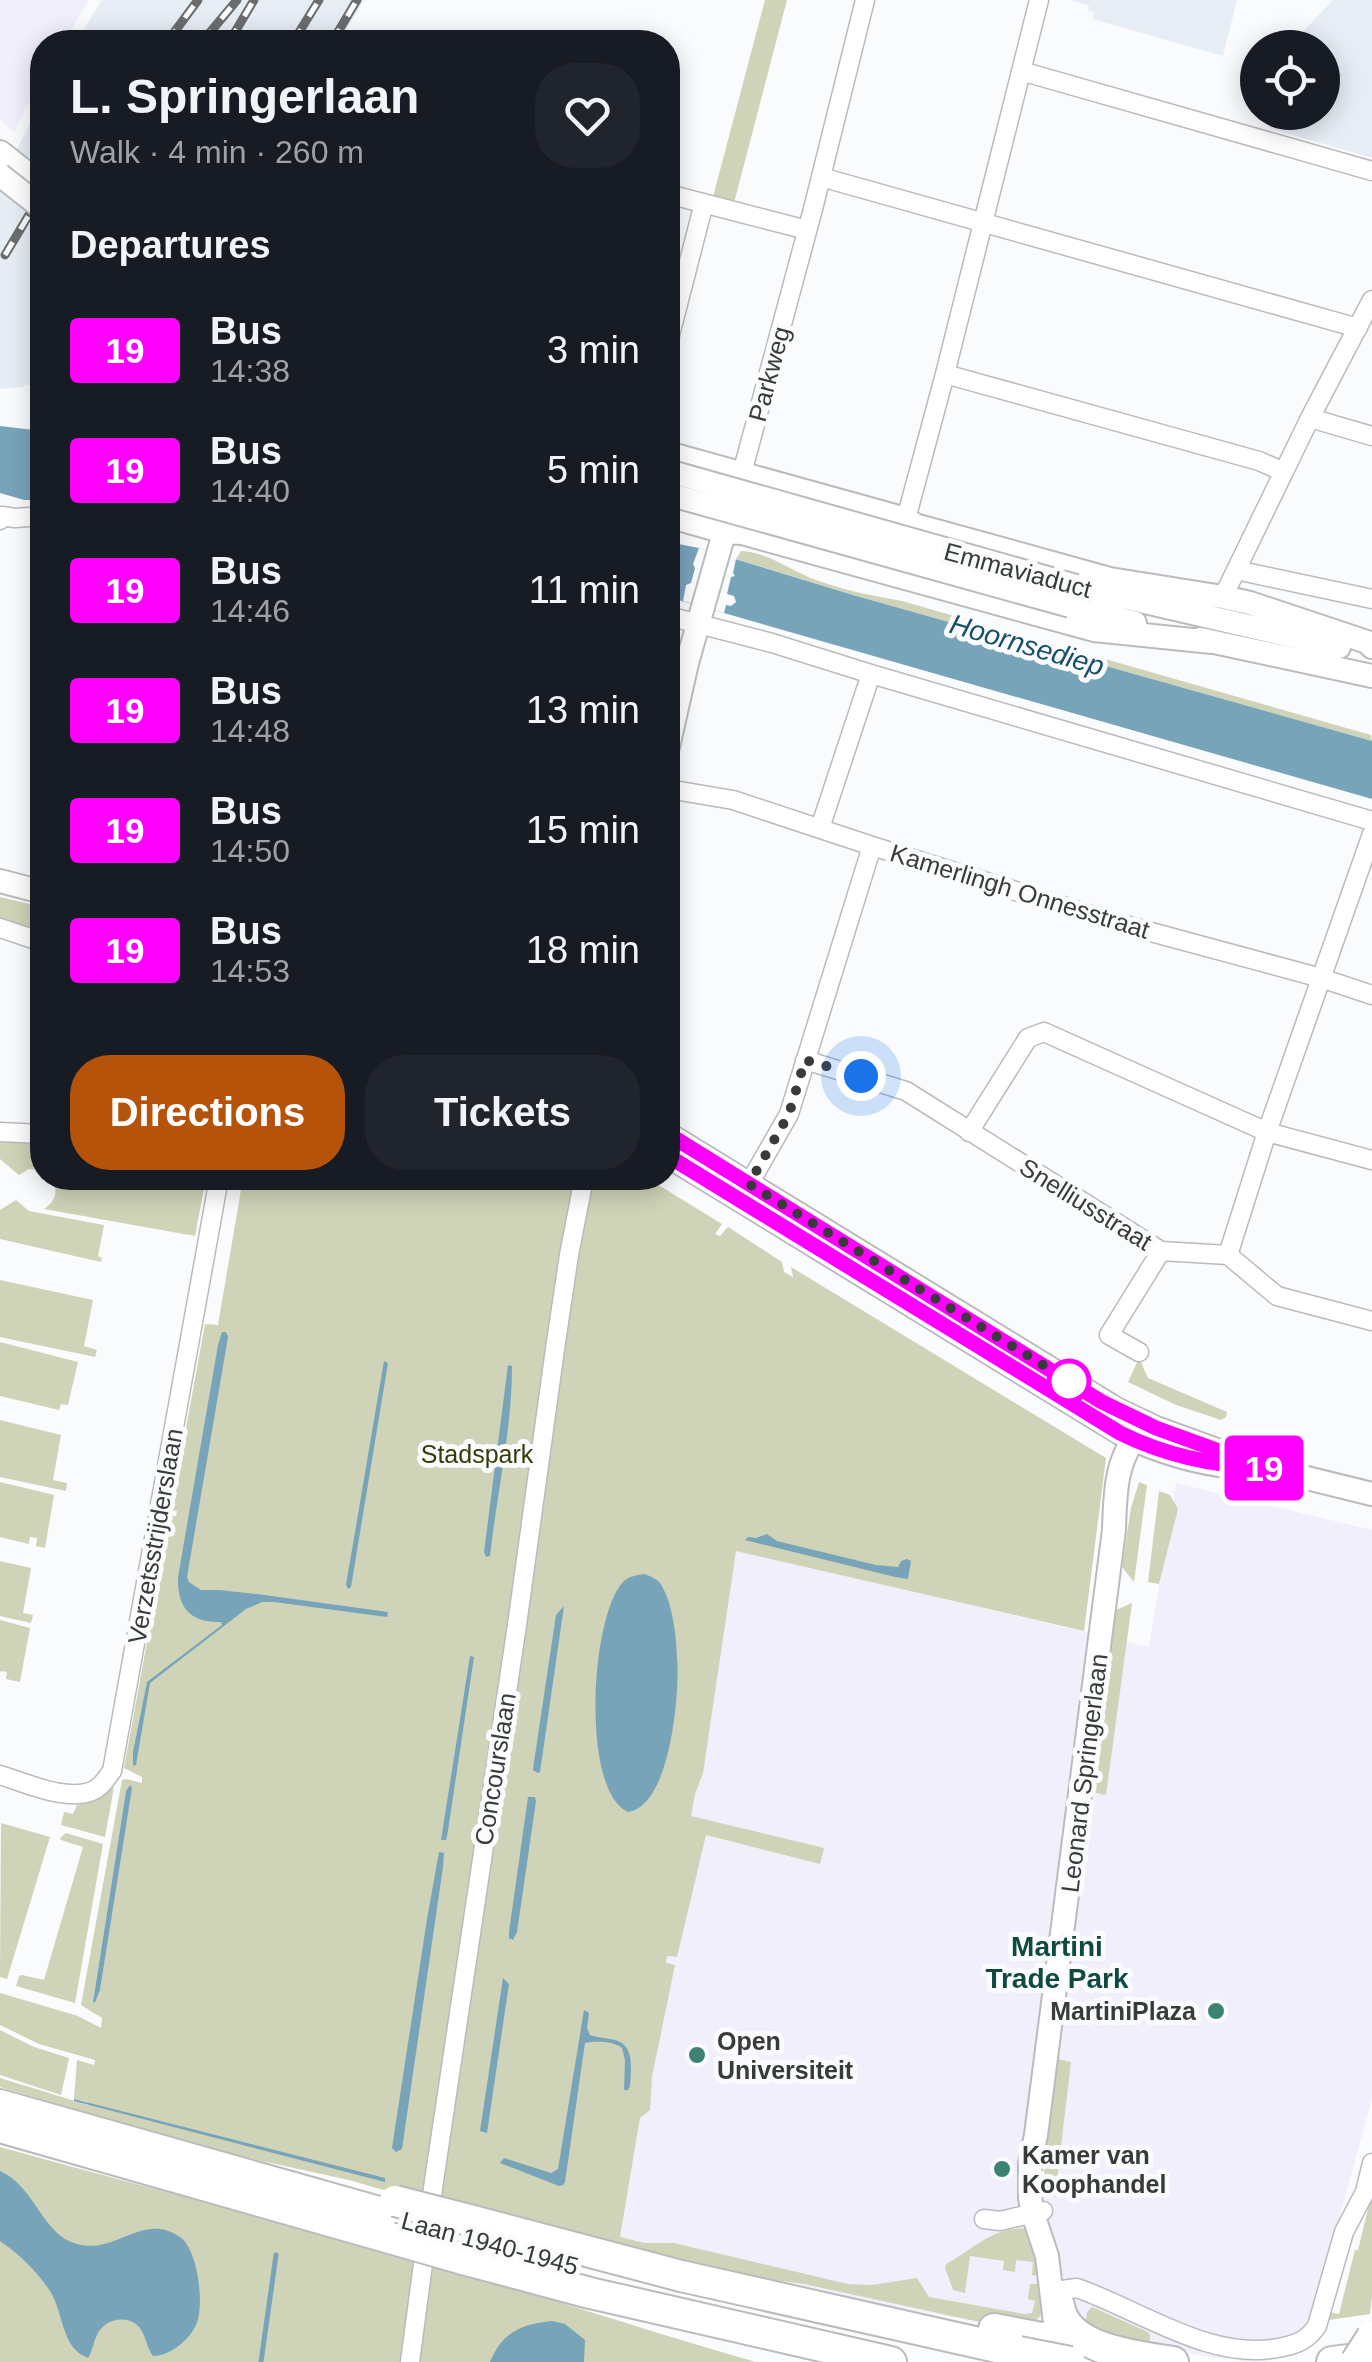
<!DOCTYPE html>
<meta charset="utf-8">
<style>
:root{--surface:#171b24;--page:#20242c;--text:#f1f3f6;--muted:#9ea1a6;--accent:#b45309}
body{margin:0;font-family:Helvetica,sans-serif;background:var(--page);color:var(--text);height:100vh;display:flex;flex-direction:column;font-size:38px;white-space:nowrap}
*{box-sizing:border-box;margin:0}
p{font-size:32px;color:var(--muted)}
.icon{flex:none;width:55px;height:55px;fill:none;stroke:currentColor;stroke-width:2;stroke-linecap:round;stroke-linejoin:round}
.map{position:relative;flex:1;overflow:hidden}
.sheet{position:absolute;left:30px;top:30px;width:650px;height:1160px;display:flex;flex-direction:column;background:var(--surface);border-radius:40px;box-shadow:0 5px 25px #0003}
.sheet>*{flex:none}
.badge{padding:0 20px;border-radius:8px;font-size:35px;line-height:65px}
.controls{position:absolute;left:1240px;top:30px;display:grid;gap:20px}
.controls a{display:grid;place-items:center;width:100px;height:100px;border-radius:50%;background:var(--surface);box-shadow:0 5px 25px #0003;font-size:50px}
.you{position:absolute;width:50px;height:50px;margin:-25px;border:8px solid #fff;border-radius:50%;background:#1a73e8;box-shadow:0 0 0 15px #1a73e833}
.map>.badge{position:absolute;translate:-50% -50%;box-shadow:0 0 0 5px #fff}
h2{padding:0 40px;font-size:38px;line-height:90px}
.round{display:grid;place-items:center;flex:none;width:105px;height:105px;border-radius:40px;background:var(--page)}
.head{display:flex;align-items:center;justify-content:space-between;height:170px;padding:0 40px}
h1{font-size:48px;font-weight:800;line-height:75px}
.cta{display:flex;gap:20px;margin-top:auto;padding:20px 40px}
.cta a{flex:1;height:115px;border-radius:40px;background:var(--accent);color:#fff;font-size:40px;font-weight:800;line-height:115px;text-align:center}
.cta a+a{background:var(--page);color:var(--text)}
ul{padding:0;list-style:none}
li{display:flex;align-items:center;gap:30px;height:120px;padding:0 40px}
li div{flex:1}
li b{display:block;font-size:38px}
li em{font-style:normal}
li .badge{min-width:110px;font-weight:700;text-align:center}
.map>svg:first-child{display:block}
.commercial{fill:#f2effc}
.built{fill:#e7edf5}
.green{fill:#cfd3b7;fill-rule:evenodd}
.water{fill:#78a4ba}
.pier{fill:#f9fbfd}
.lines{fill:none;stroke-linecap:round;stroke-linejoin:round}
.stream{stroke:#78a4ba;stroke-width:5}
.street-casing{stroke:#babbbd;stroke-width:21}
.secondary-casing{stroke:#babbbd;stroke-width:26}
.highway-casing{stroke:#babbbd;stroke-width:34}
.street{stroke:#fff;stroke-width:18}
.secondary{stroke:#fff;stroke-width:22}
.highway{stroke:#fff;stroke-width:30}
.rail-casing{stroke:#6b6c6d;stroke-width:9}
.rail{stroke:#f9fbfd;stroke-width:5;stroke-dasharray:15;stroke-linecap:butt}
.secondary-bridge-casing{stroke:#babbbd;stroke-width:26;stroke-linecap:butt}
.highway-bridge-casing{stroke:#babbbd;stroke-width:34;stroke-linecap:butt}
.secondary-bridge{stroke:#fff;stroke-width:22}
.highway-bridge{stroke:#fff;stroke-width:30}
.line-casing{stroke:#fff;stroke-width:22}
.line{stroke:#f0f;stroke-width:15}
.walk{stroke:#393a3a;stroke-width:10;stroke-dasharray:0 18}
.stop-dot{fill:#fff;stroke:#f0f;stroke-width:5}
.poi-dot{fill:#3e8274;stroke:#f9fbfd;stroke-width:4}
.labels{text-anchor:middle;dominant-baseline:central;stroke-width:10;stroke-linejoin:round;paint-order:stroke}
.street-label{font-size:25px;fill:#393a3a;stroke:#f9fbfd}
.park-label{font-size:25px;fill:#373a07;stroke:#f9fbfd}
.poi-label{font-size:25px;font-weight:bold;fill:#393a3a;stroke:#f9fbfd;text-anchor:start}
.water-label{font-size:28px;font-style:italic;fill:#164f67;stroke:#f9fbfd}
.neighbourhood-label{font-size:28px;font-weight:bold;fill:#104940;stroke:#f9fbfd}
</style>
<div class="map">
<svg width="1372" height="2362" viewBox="0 0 1372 2362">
<rect width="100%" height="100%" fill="#f9fbfd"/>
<path class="commercial" d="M0 0H89L64 42H42V79L22 115 15 132 0 120Z
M1176 1483 1372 1530V2099L1314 2309 1298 2337 1281 2354 1267 2361 1250 2362 1077 2339 616 2258 736 1550 1149 1647Z"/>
<path class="built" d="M102 0H364L339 42H76Z
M1071 0H1237L1223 56 1093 19 1094 12 1088 11 1089 6Z
M1333 0H1372V158L1269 128 1273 113 1322 112V48L1292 47 1294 41Z
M42 100V388L25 384 23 387 0 389V183Z"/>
<path class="green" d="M765 0H787L734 203 713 197Z
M741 551C768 552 791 571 816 580 843 590 873 596 902 601L1371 735 1372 741 853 595 736 559Z
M0 897 42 907V938L0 924Z
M0 1142 42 1144V1170L29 1169 19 1175 0 1159Z
M51 1178H206L195 1236 44 1209C56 1201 59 1190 51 1178Z
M243 1178H647L722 1224 715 1234 720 1236 728 1227 782 1262 784 1272 793 1277 791 1267 1106 1458 1084 1631 736 1551 703 1773 695 1794 691 1816 824 1848 820 1864 706 1835 677 1957 667 1956 666 1963 675 1965 652 2077 650 2110 640 2118 620 2237 645 2243H674L848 2284 872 2285 917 2278 929 2297 1025 2314 1032 2313 1035 2301 1028 2299 1030 2284H1038L1039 2276 1032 2275 1033 2262 1016 2260 1015 2272 1003 2270 1004 2261 970 2256 965 2293 953 2290 945 2268 946 2264C976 2248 993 2225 1030 2229L1047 2307 1035 2322 1007 2328 804 2284 616 2258 349 2180 217 2151 0 2087V2078L88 2105V2102L74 2099 77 2060 94 2065 95 2060 39 2044 0 2025V1993L78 2016 101 2028 102 2018 81 2005 122 1780 126 1779 142 1783V1777L124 1768 170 1516H176L177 1511 171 1510 205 1324 218 1325ZM131 1786 100 1990 95 2003 93 2002 126 1791Z
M16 1200 29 1211 104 1225 98 1256 102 1258 101 1262 0 1239V1210Z
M0 1280 93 1300 84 1346 97 1350 95 1357 0 1337Z
M0 1342 78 1362 68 1405 61 1404 59 1410 0 1396Z
M1139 1358 1148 1378 1227 1412 1226 1417 1221 1420 1176 1405 1128 1382Z
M0 1420 61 1435 53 1480 67 1483 66 1491 0 1477Z
M0 1482 54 1495 45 1548 36 1546 37 1538 30 1537 29 1544 0 1537Z
M1139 1482 1147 1485 1134 1582 1122 1567 1131 1508Z
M1159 1491 1170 1495 1178 1509 1159 1584 1148 1582Z
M0 1561 31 1568 23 1613 33 1615 31 1623 0 1616Z
M1132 1603 1106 1795 1092 1792 1116 1610Z
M0 1620 30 1628 20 1682 6 1679 7 1672 1 1671 0 1673Z
M114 1787 105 1837 61 1825 64 1812 73 1814 77 1805 95 1800Z
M1 1823 50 1837 7 1979 0 1977Z
M66 1833 103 1844 75 2003 16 1986 19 1976 22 1975 44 1980 83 1847 61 1840 60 1838Z
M0 2030 34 2047 69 2058 61 2095 0 2075Z
M1057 2059 1071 2062 1055 2197 1041 2194V2190L1045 2185 1044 2164Z
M0 2147C132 2184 266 2217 398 2254 518 2287 636 2328 756 2362H0Z
M1372 2193V2296L1370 2314 1329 2320 1328 2312 1339 2314 1355 2250H1358Z
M1092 2307 1148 2332 1150 2335 1149 2347 1085 2331 1087 2312Z"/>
<path class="water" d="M0 426 42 431V500H24L0 493Z
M668 542 699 548 853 595 1372 741V799L668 597Z
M222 1332H226L228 1337 187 1577 189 1582 201 1590H219L257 1594 388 1612 387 1617 274 1602H262L246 1609 150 1683 136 1765 133 1766V1752L147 1682 222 1625 221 1622C189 1623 177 1606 178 1577L218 1345Z
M384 1361 388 1363 351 1587 348 1589 346 1585Z
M508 1365 512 1366C512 1429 497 1493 490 1556L486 1557 484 1552Z
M767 1534 777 1541 876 1565 898 1567 901 1561 907 1559 911 1561 908 1579 895 1577 745 1540 748 1537 756 1538Z
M645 1574C652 1577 660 1580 663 1588 673 1607 676 1635 677 1657 680 1691 671 1806 628 1812 580 1790 591 1615 623 1582 629 1576 637 1575 645 1574Z
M564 1606 540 1772 538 1773 533 1770 534 1762 556 1615Z
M470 1656 474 1657 447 1837 446 1840H441Z
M130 1785 132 1788 100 1990 95 2003 93 2002 126 1791Z
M528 1797H535L536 1801 517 1932 513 1940 509 1938V1932Z
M439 1852 444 1853 443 1867 402 2149 396 2152 392 2148 427 1919Z
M503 1978 509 1984 487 2133 480 2131Z
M584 2010 589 2013 587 2028 590 2035C598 2038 606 2038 615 2040 635 2045 631 2070 630 2086L628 2090H624L625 2060 622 2048C612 2041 597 2041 585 2043L565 2182 563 2185 559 2186 500 2163 504 2158 551 2173 558 2169Z
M74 2099 385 2178V2182L74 2101Z
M0 2171C35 2186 42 2235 77 2244 116 2255 143 2211 180 2237 198 2249 205 2306 196 2325 189 2340 170 2356 153 2356 146 2347 146 2335 139 2327 127 2314 104 2319 97 2335 93 2343 93 2350 88 2358 61 2348 64 2313 50 2291 37 2271 20 2255 0 2241Z
M552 2321 565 2324 585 2340 584 2362H490C502 2332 522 2324 552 2321Z"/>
<path class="pier" d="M699 548 736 559 733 573 735 576 731 577 727 594 734 596 736 602 731 606 726 605 724 613 683 601 686 585 691 583 695 568 693 564Z"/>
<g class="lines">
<path class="stream" d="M261 2362 276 2255"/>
<defs>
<path id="street" d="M1021 71 1372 171
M821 177 1358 328
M668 194 807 230
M668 343 704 203
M945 374 1259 461 1284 472
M1310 418 1372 436
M742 473 813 209 865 0
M906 519 945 374 1039 0
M0 520 2 516 15 518 42 516
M1236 570 1372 599
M1223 597 1310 418 1372 300
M668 616 772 643 871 674 1372 821
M668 789 733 800 872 846 1114 922 1321 978 1372 995
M820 828 871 674
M0 928 42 942
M805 1060 906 1091 1161 1251 1228 1255 1277 1296 1372 1321
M0 1132 42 1134
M969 1132 1028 1038 1044 1032 1267 1132 1372 1160
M749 1184 789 1114 872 846
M1228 1255 1267 1132 1372 834
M1139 1352 1109 1335 1161 1251
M0 1775C26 1783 71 1804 96 1789 103 1785 107 1777 112 1771L219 1178
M984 2219 1000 2221 1043 2211
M1062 2290 1077 2288C1140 2310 1210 2361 1278 2348 1295 2345 1307 2341 1317 2326L1344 2232 1365 2192 1372 2163
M410 2362 434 2181 517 1625 555 1349 569 1255 584 1178"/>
<path id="secondary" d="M0 152 42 185
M668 453 906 519 915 525 1110 579 1223 597 1250 603 1367 642 1372 647
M668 516 724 532 742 533 1094 630 1212 642
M1076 586 1339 647
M1070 606 1135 623
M1200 639 1372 676
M668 747 687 663 728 519
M0 881 42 892
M668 1134 1118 1410 1156 1428 1266 1468 1372 1494
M668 1156 1120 1433C1156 1451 1195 1463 1235 1467
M1055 2323 1047 2256 1033 2214 1030 2198V2163L1036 2135 1114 1530C1115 1488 1116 1456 1145 1424"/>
<path id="highway" d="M0 2105 393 2216
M0 2127 390 2238
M469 2220 681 2276 1019 2352
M463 2259 590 2293 891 2362
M1059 2306C1066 2350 1136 2356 1173 2362
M994 2329 1052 2340
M1332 2362 1372 2357"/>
</defs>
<use href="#street" class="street-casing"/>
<use href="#secondary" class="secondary-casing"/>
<use href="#highway" class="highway-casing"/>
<use href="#street" class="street"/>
<use href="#secondary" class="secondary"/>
<use href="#highway" class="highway"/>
<defs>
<path id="rail" d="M167 42 198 0
M202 42 237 0
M229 42 254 0
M293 42 319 0
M332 42 357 0
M5 255 42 193"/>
</defs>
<use href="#rail" class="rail-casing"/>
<use href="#rail" class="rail"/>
<defs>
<path id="secondary-bridge" d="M0 175 42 208
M668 471 1076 586
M668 494 1070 606"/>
<path id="highway-bridge" d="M395 2201 469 2220
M390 2238 463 2259
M1019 2352 1070 2362
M1356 2362 1372 2337"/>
</defs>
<use href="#secondary-bridge" class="secondary-bridge-casing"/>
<use href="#highway-bridge" class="highway-bridge-casing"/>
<use href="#secondary-bridge" class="secondary-bridge"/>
<use href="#highway-bridge" class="highway-bridge"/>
</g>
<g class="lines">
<defs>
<path id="line" d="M668 1134 1102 1402 1156 1428 1266 1468C1215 1466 1166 1456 1120 1433L668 1156"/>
</defs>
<use href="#line" class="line-casing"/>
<use href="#line" class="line"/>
<path class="walk" d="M861 1076 805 1060 789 1114 749 1184 1069 1381"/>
</g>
<circle class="stop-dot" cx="1069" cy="1381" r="20"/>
<g class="poi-dot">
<circle cx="1216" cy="2011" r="10"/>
<circle cx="697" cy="2055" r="10"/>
<circle cx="1002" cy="2169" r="10"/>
</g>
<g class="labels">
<g class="street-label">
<text transform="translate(769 374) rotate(-75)">Parkweg</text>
<text transform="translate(1018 570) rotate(15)">Emmaviaduct</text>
<text transform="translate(1020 891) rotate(17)">Kamerlingh Onnesstraat</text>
<text transform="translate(1086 1204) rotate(32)">Snelliusstraat</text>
<text transform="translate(155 1536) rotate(-80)">Verzetsstrijderslaan</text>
<text transform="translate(495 1769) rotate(-81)">Concourslaan</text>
<text transform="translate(1084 1773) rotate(-83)">Leonard Springerlaan</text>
<text transform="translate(490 2243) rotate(15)">Laan 1940-1945</text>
</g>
<g class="park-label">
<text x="477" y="1454">Stadspark</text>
</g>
<g class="poi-label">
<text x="1196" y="2011" text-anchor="end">MartiniPlaza</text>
<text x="717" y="2041">Open<tspan x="717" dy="29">Universiteit</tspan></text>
<text x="1022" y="2155">Kamer van<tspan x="1022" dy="29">Koophandel</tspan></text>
</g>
<g class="water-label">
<text transform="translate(1027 645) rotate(16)">Hoornsediep</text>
</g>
<g class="neighbourhood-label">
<text x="1057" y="1946">Martini<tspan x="1057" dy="32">Trade Park</tspan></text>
</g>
</g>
</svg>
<div class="controls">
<a><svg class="icon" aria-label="locate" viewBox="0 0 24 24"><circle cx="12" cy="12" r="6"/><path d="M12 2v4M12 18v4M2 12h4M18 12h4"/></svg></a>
</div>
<div class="you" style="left:861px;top:1076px"></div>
<b class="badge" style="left:1264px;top:1468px;background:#f0f;color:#fff">19</b>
<section class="sheet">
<div class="head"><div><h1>L. Springerlaan</h1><p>Walk · 4 min · 260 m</p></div><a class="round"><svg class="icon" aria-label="heart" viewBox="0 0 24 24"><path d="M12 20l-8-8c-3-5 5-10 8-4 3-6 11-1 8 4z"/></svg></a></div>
<h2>Departures</h2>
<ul>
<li><span class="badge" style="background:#f0f;color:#fff">19</span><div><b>Bus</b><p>14:38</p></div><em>3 min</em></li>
<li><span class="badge" style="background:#f0f;color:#fff">19</span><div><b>Bus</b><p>14:40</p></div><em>5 min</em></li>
<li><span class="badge" style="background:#f0f;color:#fff">19</span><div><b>Bus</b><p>14:46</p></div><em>11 min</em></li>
<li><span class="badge" style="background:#f0f;color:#fff">19</span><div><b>Bus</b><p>14:48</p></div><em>13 min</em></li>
<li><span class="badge" style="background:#f0f;color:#fff">19</span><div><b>Bus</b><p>14:50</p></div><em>15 min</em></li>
<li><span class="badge" style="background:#f0f;color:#fff">19</span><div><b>Bus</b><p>14:53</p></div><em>18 min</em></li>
</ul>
<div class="cta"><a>Directions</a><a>Tickets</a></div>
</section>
</div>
